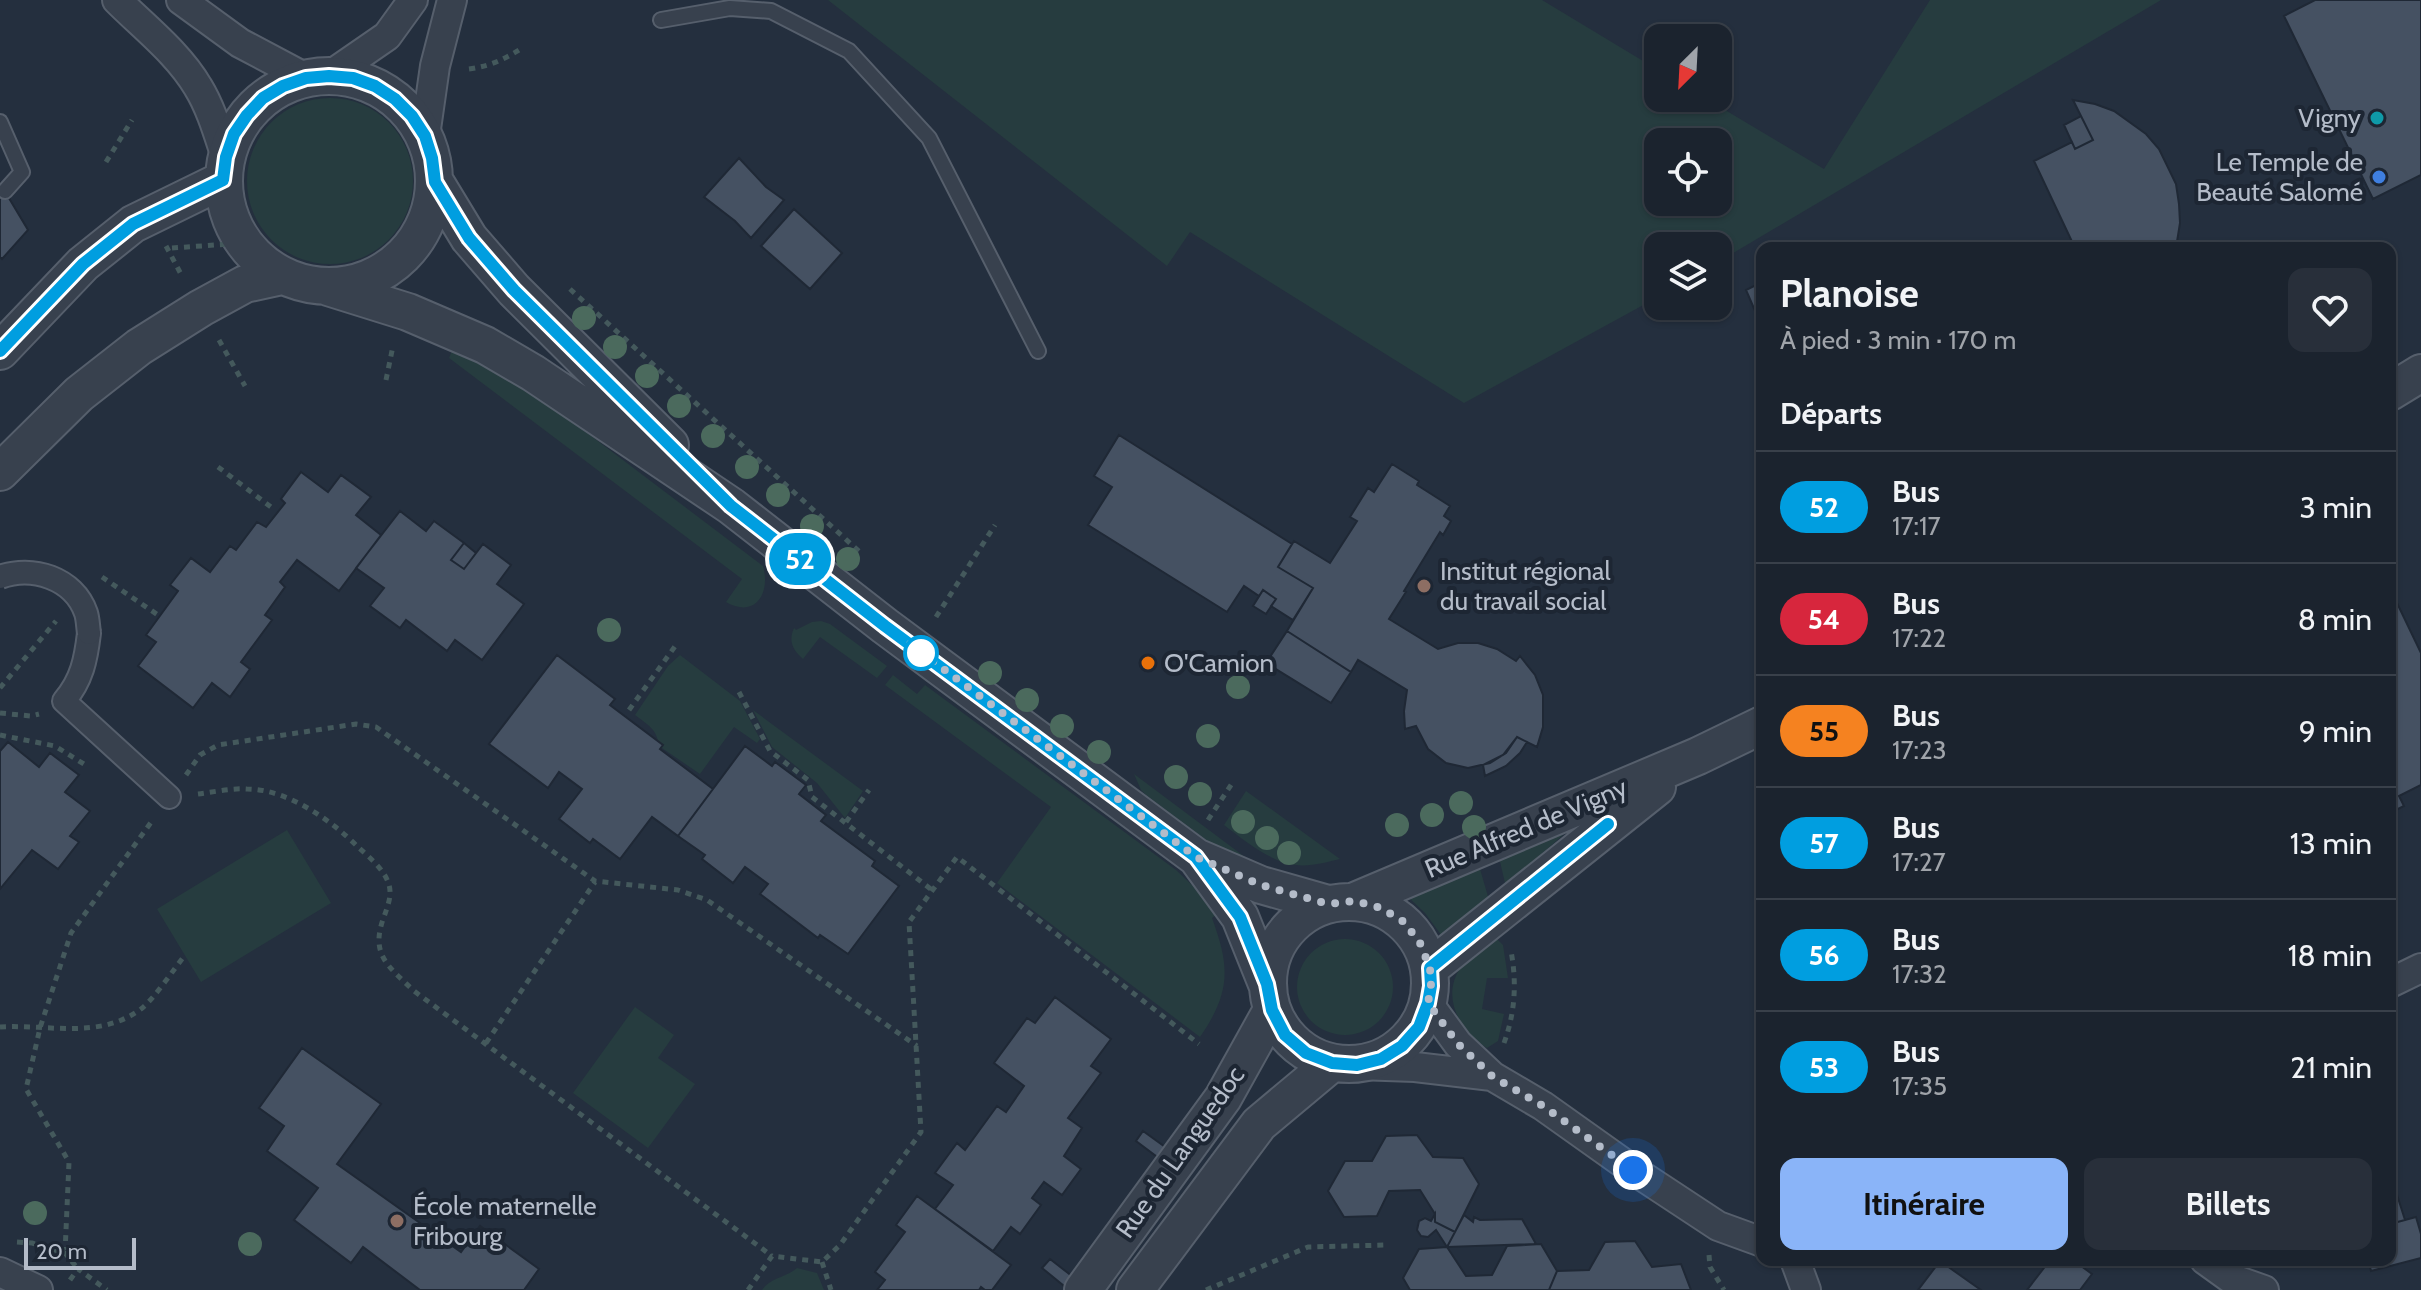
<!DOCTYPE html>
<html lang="fr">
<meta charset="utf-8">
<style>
:root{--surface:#1b232e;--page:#282f3a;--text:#f1f3f6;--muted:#a0a4aa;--line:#39404a;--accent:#8ab4f8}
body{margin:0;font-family:Cabin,sans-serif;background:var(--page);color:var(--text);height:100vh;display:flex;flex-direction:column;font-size:30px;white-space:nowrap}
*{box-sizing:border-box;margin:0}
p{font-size:26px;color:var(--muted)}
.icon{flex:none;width:44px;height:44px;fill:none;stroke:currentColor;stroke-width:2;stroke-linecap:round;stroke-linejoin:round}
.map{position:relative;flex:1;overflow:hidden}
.panel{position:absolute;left:1756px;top:242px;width:640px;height:1024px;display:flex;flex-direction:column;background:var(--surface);border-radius:16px;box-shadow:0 2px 6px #0004,0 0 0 2px var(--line)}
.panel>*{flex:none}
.badge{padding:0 16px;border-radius:26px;font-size:28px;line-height:52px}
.needle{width:52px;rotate:204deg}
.fabs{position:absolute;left:1644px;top:24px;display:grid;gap:16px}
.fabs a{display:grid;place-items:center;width:88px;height:88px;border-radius:16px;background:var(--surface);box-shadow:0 2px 6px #0004,0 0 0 2px var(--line);font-size:40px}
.scale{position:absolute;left:24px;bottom:20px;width:112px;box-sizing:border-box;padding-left:8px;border:4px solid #b4bcc9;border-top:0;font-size:22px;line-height:28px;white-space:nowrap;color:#b4bcc9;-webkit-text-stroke:6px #1d2633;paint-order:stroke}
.you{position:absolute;width:40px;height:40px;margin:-20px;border:6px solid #fff;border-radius:50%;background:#1a73e8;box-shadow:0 0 0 12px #1a73e833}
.map>.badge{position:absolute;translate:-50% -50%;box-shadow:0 0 0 4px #fff}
h2{padding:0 24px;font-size:30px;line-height:72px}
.round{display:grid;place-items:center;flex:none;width:84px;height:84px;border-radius:16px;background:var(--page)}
.headline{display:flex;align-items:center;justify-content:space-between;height:136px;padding:0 24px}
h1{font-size:38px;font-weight:700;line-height:60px}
.cta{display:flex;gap:16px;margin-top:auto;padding:16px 24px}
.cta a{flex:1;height:92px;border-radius:16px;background:var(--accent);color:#111;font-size:32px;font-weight:700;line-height:92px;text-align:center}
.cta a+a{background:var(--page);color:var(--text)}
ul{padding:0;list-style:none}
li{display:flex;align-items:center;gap:24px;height:112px;padding:0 24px;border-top:2px solid var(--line)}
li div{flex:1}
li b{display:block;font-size:30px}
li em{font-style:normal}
li .badge{min-width:88px;font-weight:700;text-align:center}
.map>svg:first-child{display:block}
.green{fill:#263c3f;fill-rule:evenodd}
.building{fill:#455162;stroke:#1f2835;stroke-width:2}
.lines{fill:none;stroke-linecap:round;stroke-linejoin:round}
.service-casing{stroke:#565f6c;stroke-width:18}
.pedestrian-casing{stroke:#565f6c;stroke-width:26}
.minor-casing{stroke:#565f6c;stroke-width:32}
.tertiary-casing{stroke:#565f6c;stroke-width:40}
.path{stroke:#44595c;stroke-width:5;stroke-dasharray:6 6;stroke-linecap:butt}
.service{stroke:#38414e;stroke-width:14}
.pedestrian{stroke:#38414e;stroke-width:22}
.minor{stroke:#38414e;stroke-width:28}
.tertiary{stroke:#38414e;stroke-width:36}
.pedestrian-bridge-casing{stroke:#565f6c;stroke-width:26;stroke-linecap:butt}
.pedestrian-bridge{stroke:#38414e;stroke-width:22}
.tree{fill:#4b6a5d}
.line-casing{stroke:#fff;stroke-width:18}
.line{stroke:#009ee0;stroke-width:12}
.walk{stroke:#b4bcc9;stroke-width:8;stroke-dasharray:0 14.4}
.culture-dot{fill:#0f9aa8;stroke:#1d2633;stroke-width:3}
.shop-dot{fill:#3f7fe0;stroke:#1d2633;stroke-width:3}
.education-dot{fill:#8d6e63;stroke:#1d2633;stroke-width:3}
.stop-dot{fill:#fff;stroke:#009ee0;stroke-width:4}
.food-dot{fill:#e8710a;stroke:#1d2633;stroke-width:3}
.labels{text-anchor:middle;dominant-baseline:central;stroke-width:8;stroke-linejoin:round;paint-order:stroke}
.poi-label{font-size:26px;fill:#b4bcc9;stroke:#1d2633;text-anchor:start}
.street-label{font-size:26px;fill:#b4bcc9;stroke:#1d2633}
</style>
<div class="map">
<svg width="2421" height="1290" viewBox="0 0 2421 1290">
<rect width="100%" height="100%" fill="#242f3e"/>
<path class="green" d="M828 0H1542L1658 70V98H1705L1824 169 1930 0H2161L1718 262V246H1658V297L1464 403 1190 232 1167 266ZM1658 142H1718V202H1658Z
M247 181a83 83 0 1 1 166 0a83 83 0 1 1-166 0Z
M454 346 541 398 763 566C771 593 755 619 726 602L742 579 449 358Z
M821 621 830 624 887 666 877 678 820 637 803 659C793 650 788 642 794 628L796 630 812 622Z
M680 655 740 701 760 739 757 743 734 727 700 774 659 746C657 729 648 725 635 715L668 666Z
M893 675 917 694 925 685 1176 870 1210 902 1217 914 1212 918C1230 967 1231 992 1200 1037L997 883 1051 807 885 685Z
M753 710 863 791 845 818 817 783 772 747Z
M1134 774 1249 860 1252 862 1229 857 1146 795 1141 790Z
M1246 791 1340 859C1327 862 1310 867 1296 865 1270 862 1245 841 1224 825Z
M1573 826 1518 875 1505 883 1498 853Z
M287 830 331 903 201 982 157 909Z
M1478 862 1489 900 1442 936 1425 913 1406 895Z
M1494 936 1503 945 1508 978H1487L1482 1009 1504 1014 1498 1041 1487 1048C1460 1031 1440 997 1461 967 1470 955 1483 946 1494 936Z
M1297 987a48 48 0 1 1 96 0a48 48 0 1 1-96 0Z
M635 1007 674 1035 658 1058 695 1084 648 1148 573 1093Z
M797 1268 817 1273 824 1290H762C771 1277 785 1278 797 1268Z"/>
<path class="building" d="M2315 0H2421V175L2373 199 2284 16Z
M2073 100 2095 104 2114 111 2146 134 2159 149 2176 184 2179 204 2180 223 2176 248H2075L2034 161 2072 142 2075 149 2093 140Z
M2081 116 2093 140 2075 149 2064 125Z
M739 158 766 187 784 200 751 238 735 221 704 197Z
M0 183 28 230 2 259 0 257Z
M794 209 842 253 810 289 761 246Z
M1762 282V327L1746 290Z
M1119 435 1292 544 1278 567 1313 588 1293 620 1271 606 1276 599 1263 590 1259 596 1244 586 1227 612 1088 525 1112 487 1094 476Z
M1392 464 1419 481 1417 485 1450 506 1444 516 1451 521 1443 535 1440 532 1404 591 1406 592 1389 619 1438 649 1458 643H1478L1497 649 1516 661 1520 656 1535 675 1543 695V727L1537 747 1517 737 1506 753 1490 763 1468 768 1446 763 1428 749 1416 726 1405 729 1404 711 1407 690 1358 660 1351 672 1287 631 1313 588 1278 567 1294 541 1330 563 1357 521 1350 517 1368 488 1374 492Z
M301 472 328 492 341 475 371 497 356 515 381 535 339 591 297 560 280 582 285 587 265 615 272 620 241 662 250 669 230 697 212 683 193 708 138 666 156 642 146 635 178 591 170 585 191 558 210 572 230 546 236 550 257 522 266 527 285 503 281 499Z
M400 511 426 531 434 521 464 543 451 560 464 569 483 544 511 565 497 584 524 604 482 660 455 640 447 651 406 620 400 628 370 606 384 588 356 568Z
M464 543 476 553 464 569 451 560Z
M1263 590 1276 599 1266 614 1253 606Z
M2397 603 2421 653V785L2399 796 2404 806 2390 813V606Z
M1287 631 1351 672 1331 703 1266 663Z
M557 655 615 699 610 705 663 745 660 749 713 789 678 836 652 817 620 859 593 839 590 843 559 819 582 789 559 772 548 788 489 744Z
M1517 737 1527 742 1520 753 1506 766 1485 776 1483 765 1503 755Z
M8 742 39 767 50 753 79 775 65 792 90 811 70 836 79 842 58 869 32 850 0 889V751Z
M745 746 772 766 775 762 806 785 799 794 826 815 821 821 875 861 872 866 899 886 848 954 820 935 818 938 760 894 768 884 745 867 733 883 702 859 705 855 678 836Z
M1055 997 1111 1039 1091 1066 1101 1073 1068 1118 1082 1128 1064 1156 1081 1169 1062 1195 1044 1182 1032 1198 1041 1205 1020 1234 1011 1227 993 1251 935 1209 953 1185 935 1173 957 1143 965 1150 997 1106 1006 1112 1024 1086 994 1063 1027 1018 1035 1023Z
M302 1048 381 1104 337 1164 461 1252 480 1226 539 1269 524 1290H420L363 1247 351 1263 294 1220 318 1188 267 1151 284 1126 259 1108Z
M1143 1131 1172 1152 1164 1162 1136 1141Z
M1417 1135 1433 1157 1463 1158 1479 1184 1455 1232 1435 1222V1214L1420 1190 1389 1191 1377 1216 1344 1217 1328 1191 1345 1161H1372L1386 1136Z
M2392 1179 2405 1220 2390 1224V1180Z
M917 1196 1011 1265 992 1290H985L981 1287 979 1290H877L885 1280 875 1272 905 1232 896 1225Z
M1435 1214V1222L1455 1232 1447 1247 1436 1230 1428 1237 1421 1236 1417 1230 1419 1221 1425 1218 1431 1221Z
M1464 1215 1473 1222 1474 1217 1480 1220 1522 1219 1536 1244 1447 1247Z
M2416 1217 2421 1234V1258L2371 1271 2368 1260H2390V1224Z
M1635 1241 1652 1267 1681 1264 1691 1290H1549L1557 1271 1589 1270 1605 1242Z
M1541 1244 1557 1271 1549 1290H1410L1403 1278 1419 1249 1447 1247 1466 1276 1492 1275 1507 1246Z
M1050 1259 1077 1280 1069 1290 1042 1268Z
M2050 1260H2073L2092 1274 2080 1290H2027Z
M1940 1261 1981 1290H1918Z"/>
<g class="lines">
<defs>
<path id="service" d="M661 20 730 8 771 11 849 51 929 138 1038 351
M0 122 22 172 5 191"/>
<path id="pedestrian" d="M89 633C86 659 82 680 64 701L169 797"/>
<path id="minor" d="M117 0C144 27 178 53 198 87 211 108 218 133 226 157
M181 0 240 43 306 78
M329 76 387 36 413 0
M425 136 435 66 452 0
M2390 983 2421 968
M1428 1003 1458 1044 1492 1076 1543 1106 1633 1170 1718 1226 1762 1242
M1357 1065 1415 1067 1492 1076
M1795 1260 1806 1290
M2205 1260 2230 1278 2264 1290
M0 1272 38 1290"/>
<path id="tertiary" d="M224 181a105 105 0 1 1 210 0a105 105 0 1 1-210 0Z
M435 182 469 238 514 290 670 445
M328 287 408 312 485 345 533 373 731 506 885 626 1196 857 1261 885 1328 904
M0 351 83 264 133 224 223 180
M2390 392 2421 373
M0 472 79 394 139 347 201 308 245 284 282 276
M1197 858 1240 917 1267 984
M1355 901 1698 756 1762 725
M1268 983a81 81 0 1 1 162 0a81 81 0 1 1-162 0Z
M1430 968 1657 787
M1083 1290 1223 1098 1272 1010
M1135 1290 1259 1124 1332 1063"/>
</defs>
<use href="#service" class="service-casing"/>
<use href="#pedestrian" class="pedestrian-casing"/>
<use href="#minor" class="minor-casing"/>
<use href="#tertiary" class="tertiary-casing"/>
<path class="path" d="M469 69C491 66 505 59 524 47
M106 162 132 120
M166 246 182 276
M172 248 244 243
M570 289 862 554
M219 340 245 386
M386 380 393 346
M218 467 275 510
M102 577 158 615
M936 617 995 525
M0 688 56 621
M739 692 770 751 808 780 812 797 932 890
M629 710 676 645
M0 713 31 716 39 714
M0 735 55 746 87 766
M186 775 200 755 218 745 356 724 376 727 595 881 678 890 707 900 917 1046
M198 794C214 792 231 788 247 789 287 789 331 820 358 847 369 857 385 870 389 885 392 895 388 905 385 914 369 954 387 965 414 991L772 1256
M1208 820 1233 782
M846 822 869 790
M0 1027C48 1024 99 1040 141 1009 154 999 174 969 185 955
M486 1043 595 882
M1504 1043C1515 1013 1517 983 1511 951
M17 1242 32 1243 65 1253 78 1269
M65 1253 69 1162 26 1089 40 1028 71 933 152 821
M1709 1255 1710 1267 1724 1290
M822 1262 831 1290
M70 1280 78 1269 107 1290
M748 1290 772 1256 822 1262 840 1245 921 1132 909 922 957 857 1199 1044
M1206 1290 1308 1247 1387 1245"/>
<use href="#service" class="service"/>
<use href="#pedestrian" class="pedestrian"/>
<use href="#minor" class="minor"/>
<use href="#tertiary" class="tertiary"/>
<defs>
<path id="pedestrian-bridge" d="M0 577C32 565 74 578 86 613 88 619 88 627 89 633"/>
</defs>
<use href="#pedestrian-bridge" class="pedestrian-bridge-casing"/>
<use href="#pedestrian-bridge" class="pedestrian-bridge"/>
</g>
<g class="tree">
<circle cx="584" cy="318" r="12"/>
<circle cx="615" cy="347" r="12"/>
<circle cx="647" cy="376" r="12"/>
<circle cx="679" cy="406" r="12"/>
<circle cx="713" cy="436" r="12"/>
<circle cx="747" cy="467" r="12"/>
<circle cx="778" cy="495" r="12"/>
<circle cx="812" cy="526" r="12"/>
<circle cx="848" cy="559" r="12"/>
<circle cx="609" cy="630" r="12"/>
<circle cx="990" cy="673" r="12"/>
<circle cx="1238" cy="687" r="12"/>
<circle cx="1027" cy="700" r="12"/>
<circle cx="1062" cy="726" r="12"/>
<circle cx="1208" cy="736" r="12"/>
<circle cx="1099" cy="752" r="12"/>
<circle cx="1176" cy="777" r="12"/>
<circle cx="1200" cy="794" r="12"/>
<circle cx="1461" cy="803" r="12"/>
<circle cx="1432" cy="815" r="12"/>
<circle cx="1243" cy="822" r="12"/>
<circle cx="1397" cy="825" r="12"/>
<circle cx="1474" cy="827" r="12"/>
<circle cx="1267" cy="838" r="12"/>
<circle cx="1289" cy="853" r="12"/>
<circle cx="35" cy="1213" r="12"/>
<circle cx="250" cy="1244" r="12"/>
</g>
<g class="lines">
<defs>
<path id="line" d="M0 351 83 264 133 224 223 180 226 157 234 134 247 115 263 98 283 86 306 78 329 76 353 78 375 86 395 99 412 116 425 136 432 158 435 182 469 238 514 290 731 506 885 626 1196 857 1240 917 1267 984 1272 1010 1285 1035 1306 1053 1332 1063 1357 1065 1381 1059 1402 1046 1419 1027 1428 1003 1431 986 1430 968 1608 824"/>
</defs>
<use href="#line" class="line-casing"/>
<use href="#line" class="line"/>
<path class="walk" d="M921 653 910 644 1196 857 1261 885 1328 904 1355 901 1381 908 1404 922 1420 943 1430 968 1431 986 1428 1003 1458 1044 1492 1076 1543 1106 1633 1170"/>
</g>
<circle class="culture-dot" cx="2377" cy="118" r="8"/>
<circle class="shop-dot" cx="2379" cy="177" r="8"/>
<g class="education-dot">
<circle cx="1424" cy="586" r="8"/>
<circle cx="397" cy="1221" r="8"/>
</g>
<circle class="stop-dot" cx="921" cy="653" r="16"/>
<circle class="food-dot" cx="1148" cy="663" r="8"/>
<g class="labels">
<g class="poi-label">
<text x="2361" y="118" text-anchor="end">Vigny</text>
<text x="2363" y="162" text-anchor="end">Le Temple de<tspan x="2363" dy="30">Beauté Salomé</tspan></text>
<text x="1440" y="571">Institut régional<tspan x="1440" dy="30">du travail social</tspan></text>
<text x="1164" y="663">O'Camion</text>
<text x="413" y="1206">École maternelle<tspan x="413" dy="30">Fribourg</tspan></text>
</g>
<g class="street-label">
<text transform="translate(1526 828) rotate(-23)">Rue Alfred de Vigny</text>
<text transform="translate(1180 1152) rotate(-55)">Rue du Languedoc</text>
</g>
</g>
</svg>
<div class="fabs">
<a><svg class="needle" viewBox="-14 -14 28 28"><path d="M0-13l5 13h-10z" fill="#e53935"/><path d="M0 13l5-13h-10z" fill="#a0a4aa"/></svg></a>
<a><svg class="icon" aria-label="locate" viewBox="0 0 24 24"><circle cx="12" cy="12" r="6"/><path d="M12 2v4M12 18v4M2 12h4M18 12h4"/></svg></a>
<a><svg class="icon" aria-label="layers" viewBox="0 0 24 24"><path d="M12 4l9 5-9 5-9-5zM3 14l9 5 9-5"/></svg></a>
</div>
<div class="scale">20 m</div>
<div class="you" style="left:1633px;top:1170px"></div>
<b class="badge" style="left:800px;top:559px;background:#009ee0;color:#fff">52</b>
<section class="panel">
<div class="headline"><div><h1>Planoise</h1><p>À pied · 3 min · 170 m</p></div><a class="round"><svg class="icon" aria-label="heart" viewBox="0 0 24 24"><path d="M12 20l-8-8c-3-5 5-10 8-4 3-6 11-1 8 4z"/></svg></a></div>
<h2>Départs</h2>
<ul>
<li><span class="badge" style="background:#009ee0;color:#fff">52</span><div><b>Bus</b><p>17:17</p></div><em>3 min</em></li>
<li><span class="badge" style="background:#d7263d;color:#fff">54</span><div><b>Bus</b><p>17:22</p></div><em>8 min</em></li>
<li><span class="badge" style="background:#f58220;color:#111">55</span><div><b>Bus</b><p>17:23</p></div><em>9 min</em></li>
<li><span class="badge" style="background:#009ee0;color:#fff">57</span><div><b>Bus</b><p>17:27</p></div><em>13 min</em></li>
<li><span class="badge" style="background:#009ee0;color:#fff">56</span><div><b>Bus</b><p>17:32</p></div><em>18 min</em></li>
<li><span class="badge" style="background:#009ee0;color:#fff">53</span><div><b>Bus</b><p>17:35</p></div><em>21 min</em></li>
</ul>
<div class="cta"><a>Itinéraire</a><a>Billets</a></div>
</section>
</div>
